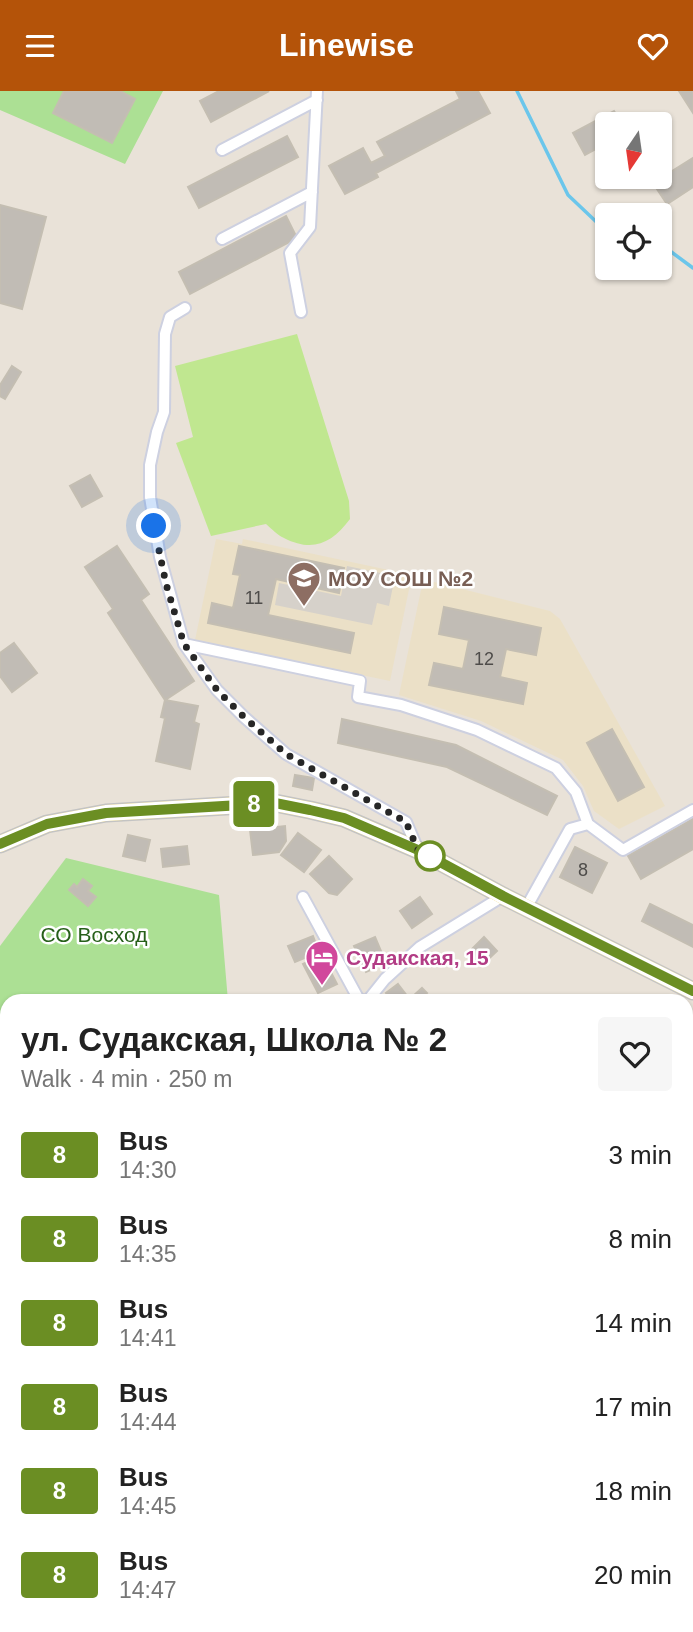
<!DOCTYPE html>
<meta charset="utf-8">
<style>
:root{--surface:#fff;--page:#f6f6f6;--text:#222;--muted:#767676;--accent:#b45309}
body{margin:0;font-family:Arial,sans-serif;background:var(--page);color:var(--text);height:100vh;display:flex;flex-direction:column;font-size:26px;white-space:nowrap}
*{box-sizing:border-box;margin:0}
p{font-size:23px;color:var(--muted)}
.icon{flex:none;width:38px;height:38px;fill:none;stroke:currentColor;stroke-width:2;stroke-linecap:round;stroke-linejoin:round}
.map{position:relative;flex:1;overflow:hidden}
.side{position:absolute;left:0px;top:903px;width:693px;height:639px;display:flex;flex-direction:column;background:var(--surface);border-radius:21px 21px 0 0;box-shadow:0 2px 5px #0004}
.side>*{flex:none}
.badge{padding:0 14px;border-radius:5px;font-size:24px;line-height:46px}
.needle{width:46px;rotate:193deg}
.controls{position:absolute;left:595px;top:21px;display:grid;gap:14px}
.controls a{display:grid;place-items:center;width:77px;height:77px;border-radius:7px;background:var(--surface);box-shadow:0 2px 5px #0004;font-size:35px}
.you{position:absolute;width:35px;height:35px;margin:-18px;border:5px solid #fff;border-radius:50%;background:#1a73e8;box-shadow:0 0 0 10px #1a73e833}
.map>.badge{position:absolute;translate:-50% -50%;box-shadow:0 0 0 4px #fff}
.round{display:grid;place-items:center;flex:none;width:74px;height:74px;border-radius:7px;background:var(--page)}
.headline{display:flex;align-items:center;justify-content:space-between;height:119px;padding:0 21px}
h1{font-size:33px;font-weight:600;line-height:52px}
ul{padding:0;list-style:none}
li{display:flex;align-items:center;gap:21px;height:84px;padding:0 21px}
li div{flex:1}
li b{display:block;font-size:26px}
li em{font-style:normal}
li .badge{min-width:77px;font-weight:700;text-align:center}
header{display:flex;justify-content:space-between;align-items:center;height:91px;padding:0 21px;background:var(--accent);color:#fff;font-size:32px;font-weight:600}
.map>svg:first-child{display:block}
.industrial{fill:#dbd9e1}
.education{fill:#ebe0c7}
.green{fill:#ace094}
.pitch{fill:#c0e790}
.plaza{fill:#d6d1ca}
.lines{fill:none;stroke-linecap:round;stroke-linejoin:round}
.stream{stroke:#6bc6eb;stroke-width:3.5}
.building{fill:#c1bcb5;stroke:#c4beb2;stroke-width:2}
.street-casing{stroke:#cdd0e0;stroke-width:14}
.primary-casing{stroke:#c3c3c3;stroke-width:19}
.street{stroke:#fff;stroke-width:10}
.primary{stroke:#edce59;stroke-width:16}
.line-casing{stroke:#fff;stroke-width:16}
.line{stroke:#6b8e23;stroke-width:10}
.walk{stroke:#272727;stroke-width:7;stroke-dasharray:0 12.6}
.stop-dot{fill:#fff;stroke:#6b8e23;stroke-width:3.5}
.labels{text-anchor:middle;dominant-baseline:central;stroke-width:5;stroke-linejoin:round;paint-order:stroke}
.number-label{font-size:18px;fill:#4e4c4a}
.education-label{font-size:21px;font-weight:bold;fill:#785e54;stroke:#fff;text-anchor:start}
.park-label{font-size:21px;fill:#27601a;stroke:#fff}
.hotel-label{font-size:21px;font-weight:bold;fill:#b23c85;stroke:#fff;text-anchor:start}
</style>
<header><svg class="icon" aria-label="menu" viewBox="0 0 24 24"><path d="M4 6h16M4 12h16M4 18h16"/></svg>Linewise<svg class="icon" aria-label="heart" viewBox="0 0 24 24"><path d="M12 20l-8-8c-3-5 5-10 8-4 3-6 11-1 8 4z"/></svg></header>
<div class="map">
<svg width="693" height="1541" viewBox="0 0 693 1541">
<rect width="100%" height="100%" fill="#e9e2d8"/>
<path class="industrial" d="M0 1020 7 1025V1490L0 1482Z"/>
<path class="education" d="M216 448 242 453 243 448 412 484 390 590 195 549Z
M434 491 550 520 560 528 665 715 619 738 594 720 583 695 563 669 481 630 399 604 421 499Z"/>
<path class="green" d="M0 0H163L125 73 0 19Z
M66 767 219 804 228 910H7V1025L0 1020V855Z
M686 954 693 957V1335L686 1326Z
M686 1334 693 1343V1541H417L413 1535H686Z
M0 1482 7 1490V1535H111L108 1541H0Z"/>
<path class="pitch" d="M297 243 349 410 350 428C332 452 313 462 284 447 277 444 272 438 266 433L211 445 176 352 193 346 175 275Z"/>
<path class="plaza" d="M347 475 395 485 389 515 377 512 372 534 275 514 279 492 341 505Z"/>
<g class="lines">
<path class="stream" d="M517 0 568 104 607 141
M660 156 666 157 693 177"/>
</g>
<path class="building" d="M64 0H120L135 8 112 52 53 22Z
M219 0H269L211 31 200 10Z
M456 0H478L490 22 376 82 378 86 345 103 329 75 363 57 371 72 385 65 377 51 460 8Z
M679 0H693V22Z
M614 20 622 33H607V52L585 64 573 42Z
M287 45 298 66 199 117 188 96Z
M693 67V96L667 113 653 92Z
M0 114 46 126 22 218 0 212Z
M286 125 297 147 190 203 179 181Z
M12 275 21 281 5 308 0 305V294Z
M90 384 102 405 82 416 70 395Z
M117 455 149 503 141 509 194 590 165 609 108 522 113 518 85 476Z
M239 455 344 477 339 502 276 488 268 524 354 542 350 562 208 532 212 512 233 517 240 484 233 483Z
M444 516 541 537 536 564 506 558 500 586 527 592 523 613 429 594 434 572 463 578 469 549 439 543Z
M14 552 37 582 12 601 0 585V562Z
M165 609 198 615 194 631 199 633 190 678 156 670 165 627 161 626Z
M342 628 456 654 557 705 547 724 447 676 338 652Z
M612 638 644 696 618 710 587 652Z
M295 684 314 687 312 699 293 695Z
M693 728V758L641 788 628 765Z
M285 735 286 750 279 761 253 764 250 739Z
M298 742 321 759 304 781 281 764Z
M128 744 150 749 145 770 123 765Z
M187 755 189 773 163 776 161 758Z
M575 756 607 772 592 802 560 786Z
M329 765 352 788 337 804 329 802 310 783Z
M83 788 92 795 88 800 96 806 88 815 69 799 74 793 77 796Z
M420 806 432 823 412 837 400 820Z
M650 813 693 834V856L642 830Z
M313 845 319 861 295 871 288 855Z
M375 846 386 872 366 881 354 855Z
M484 846 497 860 481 875 468 862Z
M322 864 337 893 318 902 303 873Z
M398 893 411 910H392L386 902Z
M422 897 427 902 419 910H416L412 906Z
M693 1288V1306L691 1307 686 1290Z"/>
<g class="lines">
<defs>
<path id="street" d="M222 59 317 9
M222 148 312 101
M185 217 170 226 165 243 164 321 157 341 150 374V406L160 466 184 553 217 599 244 626 286 663 406 731 418 759
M301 221 290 162 310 136 317 0
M184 553 360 590 358 606 401 614 477 639 556 677 576 701 588 733
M303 806 358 907 363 910
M526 817 570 738 588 733 623 759 693 719
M364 910 369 908 385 888 420 856 503 805
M0 1501 7 1507
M76 1535 93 1541
M4 1541 7 1531"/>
<path id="primary" d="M0 753 47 733 106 722 275 712 310 719 344 727 418 759 503 805 693 900"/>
</defs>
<use href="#street" class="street-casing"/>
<use href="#primary" class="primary-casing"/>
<use href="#street" class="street"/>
<use href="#primary" class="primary"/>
</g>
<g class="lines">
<defs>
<path id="line" d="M0 753 47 733 106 722 275 712 310 719 344 727 418 759 503 805 693 900"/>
</defs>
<use href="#line" class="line-casing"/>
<use href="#line" class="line"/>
<path class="walk" d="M154 435 166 493 184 553 217 599 244 626 286 663 406 731 418 759 430 765"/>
</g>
<defs>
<symbol id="school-pin" viewBox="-11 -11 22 30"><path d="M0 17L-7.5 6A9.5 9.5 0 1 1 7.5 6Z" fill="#8d6e63" stroke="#fff"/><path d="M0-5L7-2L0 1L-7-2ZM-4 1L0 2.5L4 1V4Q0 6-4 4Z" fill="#fff"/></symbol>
<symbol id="hotel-pin" viewBox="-11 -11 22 30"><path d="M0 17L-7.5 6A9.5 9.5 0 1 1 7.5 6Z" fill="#d1479c" stroke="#fff"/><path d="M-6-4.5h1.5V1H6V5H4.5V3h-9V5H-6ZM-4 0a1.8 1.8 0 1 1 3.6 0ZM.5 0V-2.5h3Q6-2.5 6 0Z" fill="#fff"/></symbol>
</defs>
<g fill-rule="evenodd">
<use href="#school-pin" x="285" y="468" width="38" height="52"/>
<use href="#hotel-pin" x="303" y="847" width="38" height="52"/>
</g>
<circle class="stop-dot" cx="430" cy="765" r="14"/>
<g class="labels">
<g class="number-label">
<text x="254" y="507">11</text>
<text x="484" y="568">12</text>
<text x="583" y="779">8</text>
</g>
<g class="education-label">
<text x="328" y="487">МОУ СОШ №2</text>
</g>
<g class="park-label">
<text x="94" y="843">СО Восход</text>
</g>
<g class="hotel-label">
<text x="346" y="866">Судакская, 15</text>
</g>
</g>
</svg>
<div class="controls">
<a><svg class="needle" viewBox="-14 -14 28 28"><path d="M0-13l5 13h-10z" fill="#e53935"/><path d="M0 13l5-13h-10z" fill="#767676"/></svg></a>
<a><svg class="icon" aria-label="locate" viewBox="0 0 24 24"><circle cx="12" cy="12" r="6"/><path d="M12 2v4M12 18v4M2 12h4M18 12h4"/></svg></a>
</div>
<div class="you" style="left:154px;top:435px"></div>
<b class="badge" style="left:254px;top:713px;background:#6b8e23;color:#fff">8</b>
<section class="side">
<div class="headline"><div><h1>ул. Судакская, Школа № 2</h1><p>Walk · 4 min · 250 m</p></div><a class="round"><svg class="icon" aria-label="heart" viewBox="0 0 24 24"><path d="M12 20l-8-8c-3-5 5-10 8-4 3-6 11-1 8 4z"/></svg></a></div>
<ul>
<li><span class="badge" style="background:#6b8e23;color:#fff">8</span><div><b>Bus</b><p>14:30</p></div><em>3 min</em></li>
<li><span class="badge" style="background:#6b8e23;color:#fff">8</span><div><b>Bus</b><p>14:35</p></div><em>8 min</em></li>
<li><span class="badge" style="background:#6b8e23;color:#fff">8</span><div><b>Bus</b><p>14:41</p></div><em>14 min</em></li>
<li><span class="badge" style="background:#6b8e23;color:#fff">8</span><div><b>Bus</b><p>14:44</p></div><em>17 min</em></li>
<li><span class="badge" style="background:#6b8e23;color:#fff">8</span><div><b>Bus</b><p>14:45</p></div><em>18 min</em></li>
<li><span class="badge" style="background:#6b8e23;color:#fff">8</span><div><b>Bus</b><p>14:47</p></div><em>20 min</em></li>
</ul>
</section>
</div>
